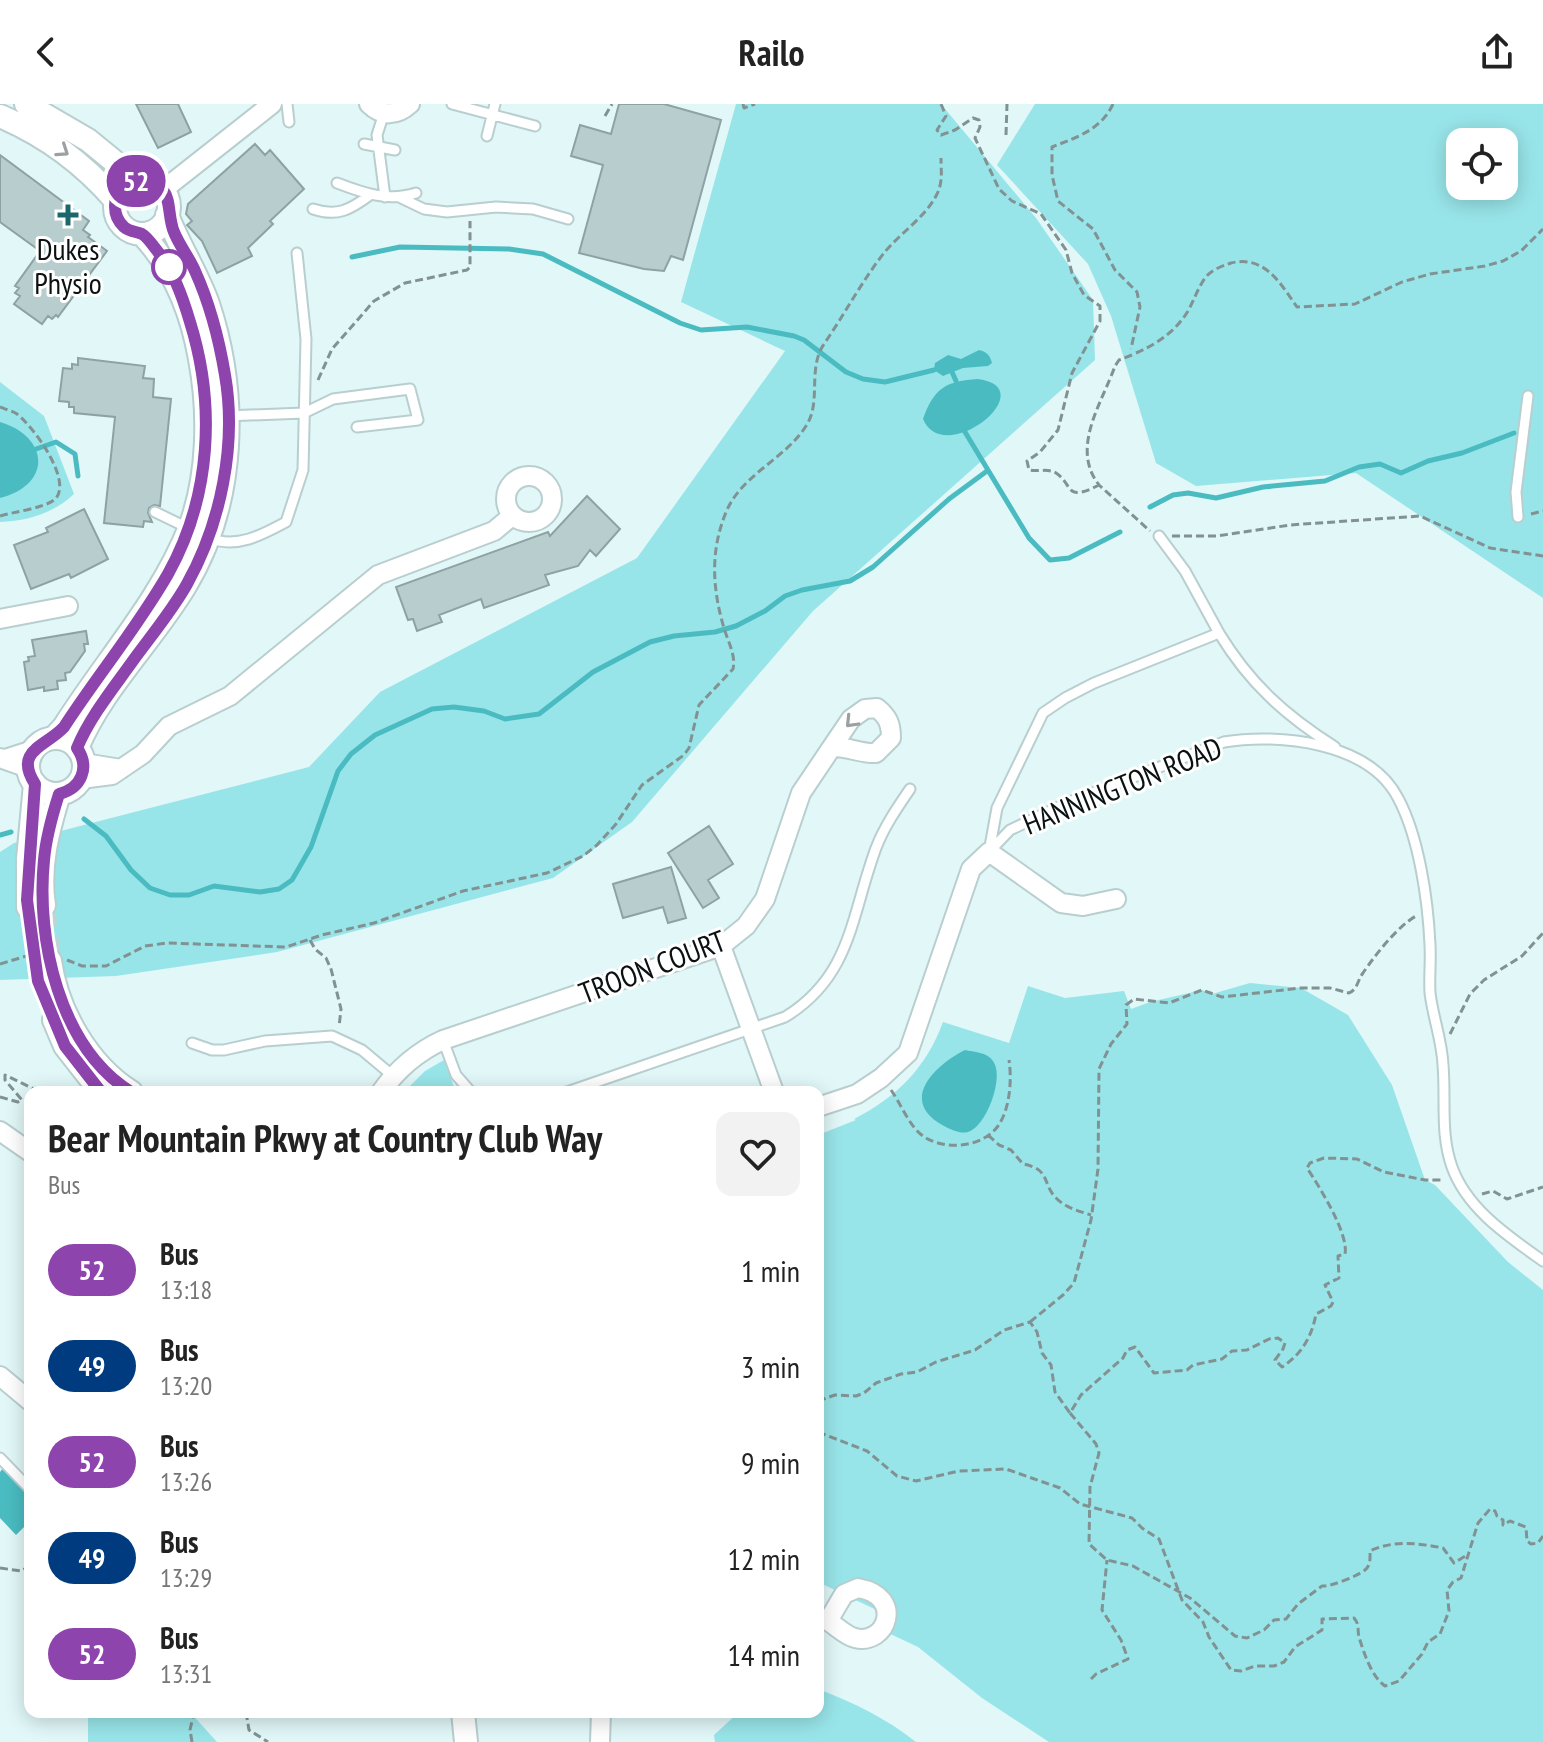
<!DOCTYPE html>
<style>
:root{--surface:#fff;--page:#f2f2f2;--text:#222;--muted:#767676}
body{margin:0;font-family:"PT Sans Narrow",sans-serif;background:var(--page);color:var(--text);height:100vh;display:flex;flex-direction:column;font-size:30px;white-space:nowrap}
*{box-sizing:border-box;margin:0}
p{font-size:26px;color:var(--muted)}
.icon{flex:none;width:44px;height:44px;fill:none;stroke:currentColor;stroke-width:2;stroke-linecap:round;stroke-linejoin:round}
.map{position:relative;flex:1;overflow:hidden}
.details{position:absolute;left:24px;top:982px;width:800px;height:632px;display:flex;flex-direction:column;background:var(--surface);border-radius:16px;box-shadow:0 4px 20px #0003}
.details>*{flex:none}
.badge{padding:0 16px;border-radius:26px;font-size:28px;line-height:52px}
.fabs{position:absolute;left:1446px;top:24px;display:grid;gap:16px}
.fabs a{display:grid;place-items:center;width:72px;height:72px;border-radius:16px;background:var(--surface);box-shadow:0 4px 20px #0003;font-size:40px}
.map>.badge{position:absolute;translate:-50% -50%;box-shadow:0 0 0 4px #fff}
.round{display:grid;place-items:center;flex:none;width:84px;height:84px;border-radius:16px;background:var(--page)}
.headline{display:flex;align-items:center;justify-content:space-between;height:136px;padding:0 24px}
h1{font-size:38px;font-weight:600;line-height:60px}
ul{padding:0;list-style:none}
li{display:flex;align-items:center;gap:24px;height:96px;padding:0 24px}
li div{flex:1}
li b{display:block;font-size:30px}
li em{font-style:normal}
li .badge{min-width:88px;font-weight:700;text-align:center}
header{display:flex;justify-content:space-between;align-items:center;height:104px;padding:0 24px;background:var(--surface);font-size:36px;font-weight:600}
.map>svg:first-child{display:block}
.green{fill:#98e5e9;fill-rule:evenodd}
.water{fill:#4abcc1}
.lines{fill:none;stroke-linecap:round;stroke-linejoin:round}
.stream{stroke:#4abcc1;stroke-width:5}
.building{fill:#b8cdce;stroke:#8ea2a3;stroke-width:2}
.tertiary-tunnel{stroke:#c1d4d5;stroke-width:22;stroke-dasharray:22 11;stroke-linecap:butt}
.service-casing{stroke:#b9cecf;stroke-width:13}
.minor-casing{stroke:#b9cecf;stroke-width:22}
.tertiary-casing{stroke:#b9cecf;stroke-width:26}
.path{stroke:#829192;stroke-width:3;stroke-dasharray:8 4;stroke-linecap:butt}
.service{stroke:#fff;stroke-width:9}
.minor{stroke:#fff;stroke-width:18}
.tertiary{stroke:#fff;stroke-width:22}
.oneway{stroke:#9da0a0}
.line-casing{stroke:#fff;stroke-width:18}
.line{stroke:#8e44ad;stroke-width:12}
.poi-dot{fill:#1b686c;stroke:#fff;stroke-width:3}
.stop-dot{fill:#fff;stroke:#8e44ad;stroke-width:4}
.labels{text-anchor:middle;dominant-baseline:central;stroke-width:6;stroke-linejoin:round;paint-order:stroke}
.poi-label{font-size:30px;fill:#0a1111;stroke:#fff}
.street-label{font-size:30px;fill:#0a1111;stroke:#fff}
</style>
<header><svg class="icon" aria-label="back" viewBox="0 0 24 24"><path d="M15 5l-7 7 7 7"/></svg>Railo<svg class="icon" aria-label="share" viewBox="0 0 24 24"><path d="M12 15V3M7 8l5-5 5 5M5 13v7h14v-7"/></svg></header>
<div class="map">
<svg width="1543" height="1638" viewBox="0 0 1543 1638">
<rect width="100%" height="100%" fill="#e1f7f8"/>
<path class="green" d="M736 0H941L1036 114 1093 196 1095 256 813 507 632 718 553 774 277 848 116 872 0 876V748L14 739 309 663 380 588 637 454 785 247 681 198Z
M1035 0H1543V494L1356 369 1196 382 1156 359 1111 212 1088 160 997 61ZM1460 38H1504V82H1460Z
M0 278 44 312 74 390C54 409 27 417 0 418Z
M1250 879 1301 884 1348 911 1392 981 1425 1076 1435 1081 1508 1158 1543 1186V1638H1049L982 1594 918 1543 882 1526 887 1511 818 1478V1031L856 1016 854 1015C897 993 926 964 943 918L1009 939 1028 882 1065 894 1124 887 1131 905 1150 898 1202 886 1212 890Z
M444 956 454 983 451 988H404L425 967Z
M818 1585C854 1599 886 1614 916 1638H715L714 1631 739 1608H818Z
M88 1608H190L217 1638H88Z"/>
<path class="water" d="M979 246C987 248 990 251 992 259L988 262 963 264 943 272 934 266 935 259 948 251 961 255Z
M978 275C1045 284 944 365 923 315 934 284 946 277 978 275Z
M0 318C50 333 52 381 0 394Z
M965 946C974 948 987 948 993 957 1005 973 986 1023 968 1028 960 1030 952 1026 944 1022 898 998 933 962 965 946Z
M3 1364 30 1391V1417L16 1431 0 1414V1368Z"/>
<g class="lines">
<path class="stream" d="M352 153 400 143 509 145 543 150 680 219 701 226 747 223 794 232 804 236 846 268 863 275 885 278 934 266
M952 268 956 277
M965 328 1029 434 1050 456 1069 454 1120 428
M36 345 56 338 75 350 78 372
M1150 403 1173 391 1188 389 1216 394 1263 383 1325 377 1359 363 1380 360 1401 369 1428 357 1462 349 1514 329
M84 715 106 732 131 766 150 784 170 791H189L214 782 260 788 279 785 292 776 311 743 338 667 351 650 375 631 432 605 454 603 484 607 505 615 539 610 593 568 650 538 674 532 715 528 736 522 765 507 785 492 802 486 850 477 873 463 949 395 987 367
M0 731 11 728"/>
</g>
<path class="building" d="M136 0H178L191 28 158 44Z
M619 0H664L721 16 683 156 671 152 664 167 644 165 579 149 603 61 571 52 580 21 611 30Z
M255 40 265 51 270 46 304 85 270 117 273 120 248 144 252 152 217 169 202 137 187 121 192 117 186 110 188 100Z
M0 51 89 117 83 126 90 131 88 133 107 147 58 213 56 211 52 215 48 212 42 220 14 200 20 192 15 189 19 184 15 182 40 147 0 118Z
M78 254 145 262 143 274 154 275 153 293 171 295 160 402 154 401 149 404 148 409 152 418 144 417 143 423 104 419 115 313 74 309V303H69V298L59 297 63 264 72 265V260L78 261Z
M587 392 620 425 596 452 590 446 578 462 545 471 549 481 484 504 481 495 439 511 442 518 417 527 413 515 408 516 396 483 548 428 550 432Z
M84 405 108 455 71 474 69 470 31 485 14 441 48 428 46 424Z
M86 527 88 540H84L85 547 70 568 65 569 66 576 57 577 58 585 44 587V583L28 586 24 558 29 557 28 553 35 552 32 536Z
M709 722 733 760 708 776 719 794 703 804 668 749Z
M671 763 686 814 668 819 663 803 623 814 613 780Z"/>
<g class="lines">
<path class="tertiary-tunnel" d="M44 801 50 857"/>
<defs>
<path id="service" d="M287 0 289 18
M452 0 535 22
M384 9 377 31 385 93
M487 32 495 0
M364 40 395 46
M337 79C363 89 388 98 416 89
M401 94 424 105 447 108 496 103 533 105 568 115
M313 105C337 113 350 106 370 91
M226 312 304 309 333 295 410 285 418 316 357 323
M155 408 188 424
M1518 413 1516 388 1528 292
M1159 432 1185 467 1219 529
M209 434C237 445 262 431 286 418L303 366 306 235 297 149
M989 748 1010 726 1067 699 1224 638C1279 629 1369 638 1398 694 1419 733 1428 796 1430 841 1431 857 1429 873 1430 889 1433 914 1442 936 1443 961 1446 995 1440 1030 1452 1063 1467 1105 1508 1132 1543 1157
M989 748 997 704 1043 609 1065 594 1094 579 1219 529C1250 580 1285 611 1335 643
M443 936 456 971 471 988
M192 939 212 946H224L265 937 332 932 362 946 393 972
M567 988 785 913C852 872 851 811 876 744 884 723 897 704 910 685
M0 1354 30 1385"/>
<path id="minor" d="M369 0C382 13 397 12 410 0
M163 86 272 0
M506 395a23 23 0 1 1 46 0a23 23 0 1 1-46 0Z
M0 515 68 502
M0 654 28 664
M5 655 33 646
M84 659 121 665
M81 675 112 671 143 650 169 622 230 592 378 471 494 427 512 412
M721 842 774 988
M381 988C398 964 417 948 443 936L721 842 746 822 765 795 801 689 832 643 851 615 865 605 877 604C888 613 891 620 891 634L876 649C860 650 847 642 832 643
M818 1003 857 990 881 974 908 949 971 765 989 748 1061 799 1083 802 1116 795
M0 1027 30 1048
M0 1272 30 1297
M858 1484C905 1492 887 1542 855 1534 846 1532 836 1522 828 1517L844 1490Z
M600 1638 601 1608"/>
<path id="tertiary" d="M26 0 88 36 137 76
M0 12C45 31 83 59 115 96
M115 103a27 27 0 1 1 54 0a27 27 0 1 1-54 0Z
M54 634 64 623C105 558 162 495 190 423 209 371 210 309 200 255 192 209 174 164 142 130
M28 662a28 28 0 1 1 56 0a28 28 0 1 1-56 0Z
M77 644C102 584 152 537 185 482 236 398 238 291 208 200 197 169 179 142 167 111
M44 801C38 763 48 726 59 690
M28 803V755L35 680
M50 857C57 907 88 961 131 988
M54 916 65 942 101 988
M463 1608 466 1638"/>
</defs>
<use href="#service" class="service-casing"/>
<use href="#minor" class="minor-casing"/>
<use href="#tertiary" class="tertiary-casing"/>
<path class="path" d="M743 0 744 4 755 0
M941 0 946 12 937 26 941 31 955 26 973 14 979 16 980 23 975 34 999 85 1012 97 1041 110 1066 146 1072 169 1084 191 1100 202V217L1072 269 1058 326 1040 348 1027 357 1029 366C1038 368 1048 364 1056 369 1074 381 1064 399 1099 381
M1113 0C1101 26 1077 33 1052 43V71L1058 97 1093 125 1115 166 1137 188 1140 203 1131 245
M605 12 612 0
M1006 31 1007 0
M1136 249C1157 240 1176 227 1188 207 1194 196 1198 184 1205 174 1211 166 1222 162 1231 159 1265 151 1280 179 1297 203L1355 200 1402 178 1430 170 1485 162 1503 157 1521 147 1543 125
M1132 251 1119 256 1115 262C1102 299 1070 344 1099 381L1150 427
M318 276 332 245 374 197 405 179 467 166 470 163V117
M0 303C5 305 12 307 17 310 33 322 75 379 54 396 44 404 13 408 0 412
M1531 410 1543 407
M1172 432H1217L1290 421 1420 412 1490 444 1543 452
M310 836 315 845 326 854 331 865 341 905 339 923
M67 856 82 862H106L145 842 167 839 286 843 322 831 374 819 463 787 547 769 583 752 597 741 616 720 642 681 684 651 689 644 699 601 733 565C736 551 728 538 724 524 712 484 710 445 727 406 743 370 785 355 806 322 822 298 807 265 824 240 844 211 862 177 884 149 900 129 926 113 937 90 943 78 941 67 941 54
M0 860 33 850
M1450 930 1470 890 1484 876 1522 852 1543 829
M891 986C901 1000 909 1022 923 1032 944 1047 982 1044 998 1022 1010 1005 1012 976 1009 956
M0 993 18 998 22 996 5 976V971L40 988
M988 1031 999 1041 1011 1046 1023 1060C1051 1065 1042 1080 1056 1094 1066 1104 1079 1107 1091 1111
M1482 1090 1493 1087 1507 1095 1543 1083
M1030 1218 1063 1191 1074 1179 1091 1116 1098 1065 1099 965 1111 940 1127 920 1126 901 1134 895 1169 899 1202 886 1222 893 1301 884H1330L1349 889C1358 885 1357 877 1363 869 1375 851 1398 822 1416 812
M818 1297 835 1291 856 1292 864 1289 876 1279 901 1270 917 1268 936 1258 975 1246 1004 1226 1030 1218 1037 1228 1042 1249 1051 1261 1055 1288 1070 1309 1081 1291 1123 1254 1127 1246 1135 1243 1154 1269 1187 1266 1193 1261 1222 1255 1232 1247 1247 1246 1269 1235 1278 1234 1285 1239 1283 1245 1275 1256 1282 1263C1302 1250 1312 1232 1316 1210L1331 1202 1333 1198 1325 1181 1339 1174 1338 1152 1345 1150C1349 1130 1319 1082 1307 1064L1310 1059 1324 1054 1357 1055 1384 1068 1425 1076H1444
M1070 1309 1096 1340 1099 1349 1090 1383 1089 1440 1107 1456 1133 1462 1190 1494 1235 1532 1247 1534 1264 1526 1274 1516 1286 1515 1298 1500 1322 1482C1330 1483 1358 1472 1365 1466 1371 1461 1370 1453 1370 1447 1393 1436 1418 1439 1443 1444L1454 1459 1467 1451
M818 1328 867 1347 897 1372 916 1377 959 1367 1006 1365 1060 1384 1080 1400 1132 1414 1142 1424 1159 1435 1182 1496 1203 1518 1209 1533 1231 1566 1241 1567 1255 1562H1274L1284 1558 1295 1543 1322 1526V1515L1354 1514C1360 1521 1357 1525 1359 1533 1364 1549 1371 1572 1385 1582L1399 1577 1422 1550 1428 1538 1440 1530 1449 1507 1447 1486 1453 1478 1461 1474 1478 1419 1490 1405 1495 1407 1497 1412 1503 1416V1421L1510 1417 1526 1423 1527 1437 1531 1440 1538 1439 1543 1432
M0 1464 21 1467 30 1462
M1091 1575 1096 1570 1128 1555 1121 1536 1102 1506 1107 1456
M246 1608 249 1626 268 1638
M192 1638 190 1626 194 1608"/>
<use href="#service" class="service"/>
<use href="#minor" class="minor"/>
<use href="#tertiary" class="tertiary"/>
</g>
<defs><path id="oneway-chevron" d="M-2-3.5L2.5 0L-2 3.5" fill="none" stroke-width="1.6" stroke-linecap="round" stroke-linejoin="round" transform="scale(2)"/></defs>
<g class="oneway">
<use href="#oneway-chevron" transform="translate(63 47) rotate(34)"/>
<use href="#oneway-chevron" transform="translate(851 618) rotate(134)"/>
</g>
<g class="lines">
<defs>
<path id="line" d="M101 988 65 942 38 877 27 796 35 680C13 646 47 642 64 623 97 572 137 524 168 470 211 393 216 301 190 218 182 191 173 166 155 144 152 140 146 132 142 130 135 127 130 128 124 123 111 111 112 89 128 80 139 73 155 76 163 86 171 96 168 114 174 128 179 141 189 153 195 167 210 200 219 235 225 271 237 340 221 419 187 480 172 507 150 533 132 558 112 586 90 613 77 644 90 663 82 684 59 690 52 712 46 733 44 756 36 835 59 943 131 988"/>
</defs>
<use href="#line" class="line-casing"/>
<use href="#line" class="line"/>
</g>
<path class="poi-dot" d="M64 99h8v8h8v8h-8v8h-8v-8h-8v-8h8z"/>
<circle class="stop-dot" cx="169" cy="163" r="16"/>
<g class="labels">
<g class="poi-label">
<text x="68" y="144">Dukes<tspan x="68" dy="34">Physio</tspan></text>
</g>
<g class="street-label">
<text transform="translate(1122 681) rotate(-22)">HANNINGTON ROAD</text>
<text transform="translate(652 862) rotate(-21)">TROON COURT</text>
</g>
</g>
</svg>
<div class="fabs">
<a><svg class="icon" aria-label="locate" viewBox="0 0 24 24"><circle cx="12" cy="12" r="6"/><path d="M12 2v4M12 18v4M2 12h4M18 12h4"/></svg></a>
</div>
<b class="badge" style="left:136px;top:77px;background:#8e44ad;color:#fff">52</b>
<section class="details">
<div class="headline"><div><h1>Bear Mountain Pkwy at Country Club Way</h1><p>Bus</p></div><a class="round"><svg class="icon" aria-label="heart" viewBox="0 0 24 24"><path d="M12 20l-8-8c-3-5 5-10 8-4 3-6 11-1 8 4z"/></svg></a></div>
<ul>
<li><span class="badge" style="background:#8e44ad;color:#fff">52</span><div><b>Bus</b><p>13:18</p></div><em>1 min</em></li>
<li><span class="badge" style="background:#003b80;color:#fff">49</span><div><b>Bus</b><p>13:20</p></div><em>3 min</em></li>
<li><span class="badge" style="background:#8e44ad;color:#fff">52</span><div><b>Bus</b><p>13:26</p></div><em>9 min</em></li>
<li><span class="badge" style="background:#003b80;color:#fff">49</span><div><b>Bus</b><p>13:29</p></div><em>12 min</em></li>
<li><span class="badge" style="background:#8e44ad;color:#fff">52</span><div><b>Bus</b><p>13:31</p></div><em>14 min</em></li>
</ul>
</section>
</div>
